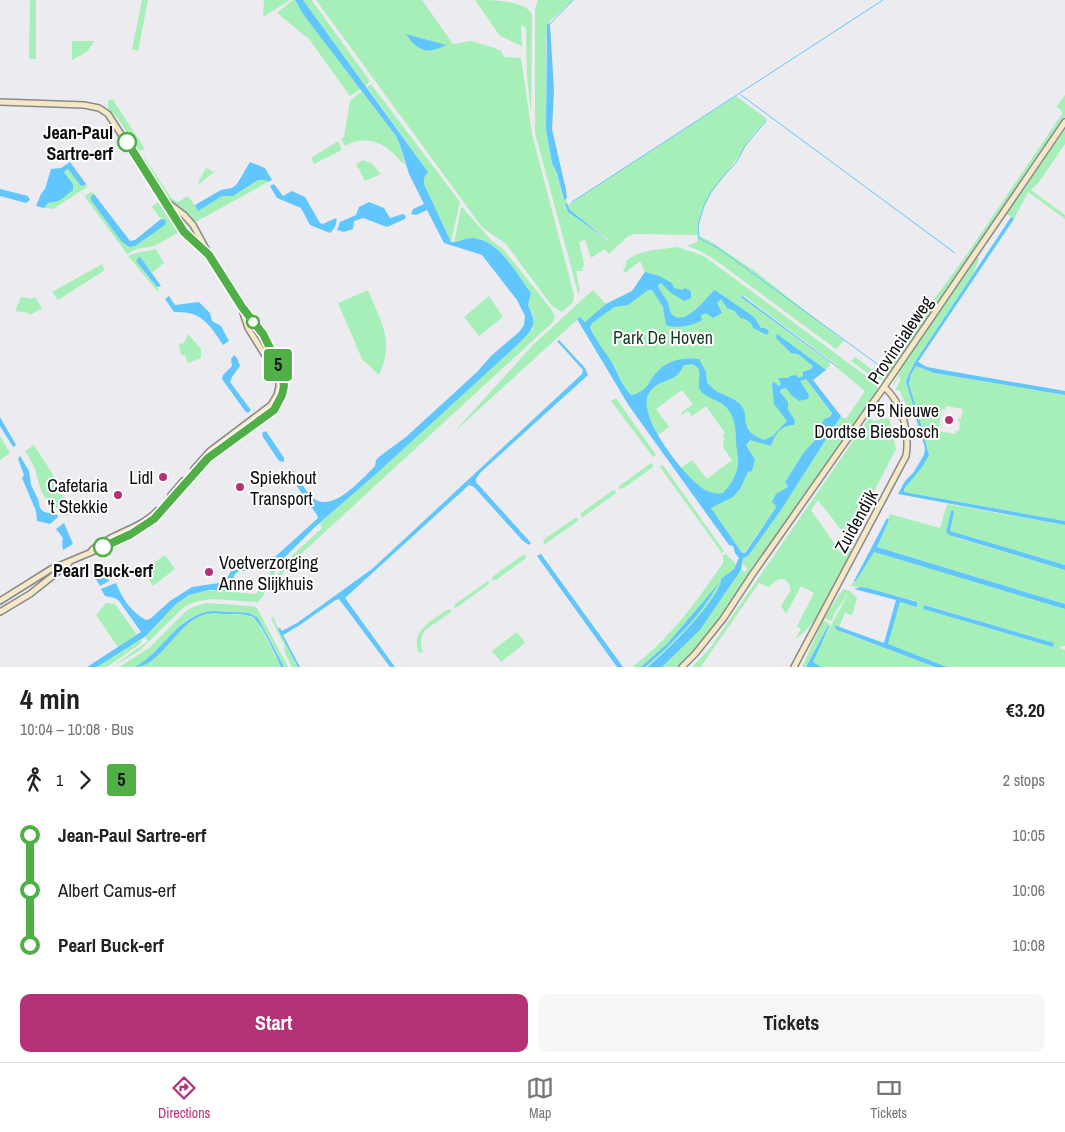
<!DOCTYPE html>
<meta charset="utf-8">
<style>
:root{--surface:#fff;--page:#f6f6f6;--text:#222;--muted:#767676;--line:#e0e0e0;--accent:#b53177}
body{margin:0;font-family:"Archivo Narrow",sans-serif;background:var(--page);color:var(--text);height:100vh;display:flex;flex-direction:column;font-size:19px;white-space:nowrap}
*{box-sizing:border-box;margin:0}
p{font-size:16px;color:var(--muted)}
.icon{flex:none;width:28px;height:28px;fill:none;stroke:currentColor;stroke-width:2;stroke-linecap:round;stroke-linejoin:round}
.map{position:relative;height:667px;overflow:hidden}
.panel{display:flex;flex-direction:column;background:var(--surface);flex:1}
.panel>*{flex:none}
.badge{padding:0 10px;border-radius:4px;font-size:18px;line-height:32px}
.map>.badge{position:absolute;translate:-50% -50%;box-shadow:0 0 0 2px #fff}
.legs{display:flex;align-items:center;gap:8px;height:55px;padding:0 20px;font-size:16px}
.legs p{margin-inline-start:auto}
.summary{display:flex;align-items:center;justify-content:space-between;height:85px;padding:0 20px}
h1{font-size:28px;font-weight:700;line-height:38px}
.button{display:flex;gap:10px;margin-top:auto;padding:10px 20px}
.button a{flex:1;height:58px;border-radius:10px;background:var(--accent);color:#fff;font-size:20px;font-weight:700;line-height:58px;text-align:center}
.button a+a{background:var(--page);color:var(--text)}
ul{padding:0 20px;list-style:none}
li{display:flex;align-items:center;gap:18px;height:55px;font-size:19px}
li i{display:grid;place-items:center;width:8px;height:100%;margin:0 6px;background:currentColor}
li i::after{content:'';width:12px;height:12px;margin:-6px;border:4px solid;border-radius:50%;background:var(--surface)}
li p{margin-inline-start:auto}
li:first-child i{background:linear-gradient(#0000 50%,currentColor 0)}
li:last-child i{background:linear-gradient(currentColor 50%,#0000 0)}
.dock{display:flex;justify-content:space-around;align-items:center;height:70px;border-top:1px solid var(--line);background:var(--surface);font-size:14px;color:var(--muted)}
.dock a{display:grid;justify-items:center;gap:2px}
.dock .selected{color:var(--accent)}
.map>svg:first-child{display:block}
.green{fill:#a7efb9;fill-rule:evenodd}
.water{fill:#60c6fd;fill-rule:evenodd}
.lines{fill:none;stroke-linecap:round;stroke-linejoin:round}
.stream{stroke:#60c6fd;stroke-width:1}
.secondary-casing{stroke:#89898d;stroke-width:8}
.secondary{stroke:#f7e8c5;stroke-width:5}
.line-1-casing{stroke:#fff;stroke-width:11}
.line-1{stroke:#50af46;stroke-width:8}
.stop-1-dot{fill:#fff;stroke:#50af46;stroke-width:2.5}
.poi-dot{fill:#b53177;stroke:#fff;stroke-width:2}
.labels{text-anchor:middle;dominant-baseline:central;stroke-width:4;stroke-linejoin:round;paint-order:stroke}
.stop-label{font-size:18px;font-weight:bold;fill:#0e0d0f;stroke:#fff;text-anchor:end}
.park-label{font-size:18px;fill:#163a22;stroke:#fff}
.street-label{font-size:18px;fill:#0e0d0f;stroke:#fff}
.poi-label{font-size:18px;fill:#0e0d0f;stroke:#fff;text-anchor:end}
</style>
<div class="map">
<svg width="1065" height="667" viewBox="0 0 1065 667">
<rect width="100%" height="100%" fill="#ecebf0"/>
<path class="green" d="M30 0H36V59H29Z
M142 0H148L138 51 132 49Z
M264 0H290L263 17Z
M293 0H295L296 3 361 89 350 96 309 39 277 13Z
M303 0H312L313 2 370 81 366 86Z
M316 0H422L453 44 471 41 495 48 501 51 504 57 521 58 532 134 574 295 573 302 562 312 552 306 506 244 483 228 476 219Z
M475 0C492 0 529 0 532 16L531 114 527 76 526 28 521 25 522 46 500 36Z
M538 0H573L550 21 549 24H548L546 41V130L552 163 557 173 563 199H566L567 203 565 205 568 212 608 241 609 240 570 210 568 205 736 96 767 119C761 126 754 133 749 140 744 147 741 154 736 160 719 184 697 204 698 235L713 243 756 272 844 341 836 349 714 259 700 251 687 246 697 242 698 235 634 234 627 237 609 254 605 249 591 258 585 240 579 242 584 264 582 271H576L580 292 578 293 535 133V9Z
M72 41H94L88 51 72 60Z
M371 84 460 202 451 242 424 184V178L428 172 367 87Z
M362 91 396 136 400 145 405 165C399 160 394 153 387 148 374 139 359 138 345 146L341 139 344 137 350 101Z
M1065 95V116L890 375 884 380 874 378 851 361 855 357 878 374 883 369 965 257 1062 114 1061 110 1056 107Z
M113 99 115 103 145 149 140 151 137 149 119 120 108 108V101Z
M1065 130V144L1039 182 1031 190 1065 215V219L1028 192 1014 219 1005 213Z
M338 141 342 150 314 164 311 158Z
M144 157 172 199 178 202 188 196 198 210 222 196H233L258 180H265L268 182 192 224 164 196 143 158Z
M363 160 372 164 381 174 365 181 356 164Z
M206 168 214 172 199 184 198 183Z
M69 169 81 186 86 184 87 187 53 209 44 208 48 203 57 201 73 184 64 172Z
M92 191 94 194 91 197 127 246C141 249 154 228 163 218H160L152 207 158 202 178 233 154 246 137 249 127 254 85 197V196Z
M461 208H463L491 240 504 250 551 309 555 317 553 322 289 565 269 592 284 563 322 528 320 523 376 474 533 329V314L528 305 531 293C516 273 500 240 473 238 466 238 460 242 454 243Z
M677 247 696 253 699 256 698 254 704 256 874 382 878 389 709 636 680 667H662L700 630 741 570 745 572 748 569 742 563 743 558 748 555 781 510 841 416 846 419 865 391 837 368 838 366 743 295 742 298 829 362 830 366 813 380 806 379 832 413C828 423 820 424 819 436L804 452 785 482 788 487 775 509 744 553H742L681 468 692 460 707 479 732 460 723 447 724 438 723 435 725 433 706 406 692 416 688 411 682 415 681 413 693 404 682 390 656 409 669 427 658 435 651 421 622 385 610 361 598 343 590 327 580 317 453 433 533 345 585 297 593 290 606 304 632 291 645 272 640 261 625 273 623 270 626 266V261C640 249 660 250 677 247Z
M156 249 164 263 152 273 140 257 146 274 157 287 159 288 158 292 128 256 136 253Z
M976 256 979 259 973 274 921 353 906 381 913 405 915 404C910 384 906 385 916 366L934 373 1065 395V521L904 492V489L929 454 918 414 916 413 917 409 906 405 900 391 895 390 900 381 899 375 893 387C893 381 899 376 900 369ZM946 406 963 409 961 419 958 418V421L960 422 959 431H956L955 434 938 431 942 409 945 410Z
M102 264 105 270 58 300 52 292Z
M368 290C381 322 395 341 379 375L362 359 338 303Z
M489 296 503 317 479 336 464 317Z
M21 297 31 299 35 297 42 308 30 315 28 313 15 311Z
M188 334 201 349V358L188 363 185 355H181L179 344 184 343Z
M616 398 656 455 653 457 611 401Z
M869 418 874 421 889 418 896 449 849 540 818 500 811 510 841 553 845 546 853 549C844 573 817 627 795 639L801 629 797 626 814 593 801 586 786 614 781 606 791 590C787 574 778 577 769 587L759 583 702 665V667H692L710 648Z
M0 436 10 453 0 460Z
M34 445 55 478 69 510V515L67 516C62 508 51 507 46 499 39 490 38 478 35 469 32 462 28 456 25 451Z
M651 463 653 465V467L624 488 619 489V486Z
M663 465 724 551 722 553 660 467Z
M613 490 616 491V493L583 517H581V513Z
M947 504 1065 525V565L950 531 951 512 946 532 957 538 1065 570V604L877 547 889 520 888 519 890 514 940 528Z
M575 518H577L578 521 545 544H544L543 540Z
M874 552 1065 609V646H1061L1060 648 1065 650V667H947L887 644 900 602 917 607 915 601 868 588 851 586 854 581H856ZM925 605 1053 643 1054 645 1053 647 923 609Z
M726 554 736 564 734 569 721 579C720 599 664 654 648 667H645C669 647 694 625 707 596 690 623 666 647 641 667H632C670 639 696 602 723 563V555Z
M165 555 175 569 153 586 141 569 159 560V559Z
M523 555H526V558L496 580H492L493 576Z
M280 562 263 596 258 602C232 602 208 593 184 607L139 651 112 667 148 641 145 637C161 623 172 601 193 594 204 590 217 590 229 590L232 592 256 594 274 567Z
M488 581 489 584 456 608 454 607 455 604Z
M843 589 850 591 857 598 852 615 845 613 839 627 834 625 841 632 935 667H821L813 663 818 650 849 592 834 614 832 621 824 618Z
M106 603 115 604 137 635 118 647 96 615Z
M206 603 252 606 257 608 288 667H284L258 618C234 610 204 605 183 623 173 631 166 642 157 651 151 657 142 665 135 667 130 667 124 667 119 667L149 648 186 611 193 607Z
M448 609 451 610V612L425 630C420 638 420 643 423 652L419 653C409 631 433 620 448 609Z
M212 613 246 615 256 619 281 667H140C166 652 180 617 212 613Z
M273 617 298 667H292L285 653 284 643H283L271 618Z
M823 620 830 624 806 667H802Z
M517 632 525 643 501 662 492 651Z
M141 639 142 641 140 644 107 667H97Z"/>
<path class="water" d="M295 0H303L428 172 424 178V184L451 242C459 243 465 237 474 238 501 242 516 273 531 293L528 305C539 327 532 330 516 346L376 474 315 527 277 565 271 567 269 566 270 560 276 556 318 518 317 515 289 475V471H294C300 480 305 491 313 498 332 514 362 479 375 466L376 460 380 456 406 437 477 372 491 356 519 332 524 325 525 316 517 300 482 255 444 243 427 210 416 215 411 214 413 209 424 204 409 174 400 145 396 136 303 14Z
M547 24 550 25 554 90 552 129 566 190 567 198 564 200 557 173 552 163 546 130Z
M406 34 446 45C428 55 417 51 406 34Z
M70 162 86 184 85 185 81 186 68 169 64 172 73 184V190L59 201 48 203 44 208 36 206 41 194 45 189 51 169 61 168Z
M250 162 265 168 272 180 268 182 265 180H258L233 196H222L198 211 195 205 221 190 232 188 237 184Z
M274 184 283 196 292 191 305 197 320 223 323 224 336 218C338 222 334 230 330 233L310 225 301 208 277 198 270 186Z
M0 189 28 196 30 200 26 203 0 196Z
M94 194 130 241 135 240 161 219 166 220 165 225 135 246 129 247 121 241 91 200V196Z
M369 202 384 208 390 218 403 214 406 216 405 219 387 227 363 218 354 221 353 229 344 232 337 230 340 222 356 215 359 207Z
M567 203 570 210 609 241 568 212 565 204Z
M1011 217 1014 219 918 362 927 367 949 371 1065 391V395L934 373 916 366 911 375 909 384 915 404 913 405 906 381 915 362Z
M139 257 141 258 161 286 157 287 136 261Z
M645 272 659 276 672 283 674 288 682 290 685 288 691 291V298L684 301 671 293 661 283 658 285C659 292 665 296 668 302 669 306 669 310 671 313 684 330 707 296 715 290L754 317 761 328H765L769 331 767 335 753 328C753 323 745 318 740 318L735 311 727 308 721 299 717 303 722 313 713 318 706 313 701 315 702 320C693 326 676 329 666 325L663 307 652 290H648L628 305 614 307 592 323 590 327C595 339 603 349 611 361 618 373 620 383 631 395 647 392 647 384 656 373 667 360 683 357 699 359L706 372 707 383C710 385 713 389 716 391 723 395 734 398 740 404 752 417 736 430 764 440L773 436 787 421 774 404 772 384 774 382 779 386 781 384 778 378H788L790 376 796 375 799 378 803 376V372L811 369 813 366 798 354 791 353 776 338 777 334 826 370 813 380 841 416 781 510 748 556 743 558 741 570 700 630 662 667H648C664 654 720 599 721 579L734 569 739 558 735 553 733 546 729 545 629 406 577 319 580 317 585 322 606 304 632 291ZM692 364C706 369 695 382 700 390 706 399 719 399 726 407 738 420 735 435 737 450 738 457 739 464 737 470 734 479 730 486 723 493 716 494 712 493 705 490 686 479 637 417 648 395 658 376 675 386 684 365ZM806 379 832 413 830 417 824 419 819 429V436L804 452 785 482 788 487 776 494 772 502 776 506 775 509 745 553H742L711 508 733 497 740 489 748 472 752 471 755 460 746 445 750 440 771 446C774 435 782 424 794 425L795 420 788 410V402L780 392 781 389 786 388 791 395 799 401 808 399 809 395 800 381Z
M741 295 838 367V368L742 298Z
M169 296 175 305 199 302 210 313 212 321 221 326 229 341 223 345C209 324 202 311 174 312L165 299Z
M559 340 585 368 588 375 480 473 476 479V482L531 543 529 545 523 541 474 487 469 485 345 598 395 667H390L339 599 334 601 300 625 283 635 300 667H298L278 629 280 628 282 631 297 623 372 569 582 374 583 370 557 341Z
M234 355 237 358 240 366 232 377 230 382 251 410 248 413 245 411 222 379 223 375 232 366 231 359Z
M916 413 918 414 929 455 922 467 904 489V492L1065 521V525L898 494 905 481 913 473 924 455 925 448 915 415Z
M0 417 16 445 13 447 0 426Z
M266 431 284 458V462L279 461 263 437 262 433Z
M20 456 29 471 31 485 38 499 40 508 44 512 58 515V517L50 524 37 521 36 511 22 478 24 475 18 459Z
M953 510 954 512 950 531 1065 565V570L949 535 946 532 951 511Z
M887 518 889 520 877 547 1065 604V609L874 552 856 581H854Z
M64 523 73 544 63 550 62 544 63 538 56 529Z
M541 554 623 667H617L537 556Z
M247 557 254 563 245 571H239L235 574 229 590H209L189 595 176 604 146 636 97 667H87L141 632 119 601 115 598 105 596 101 589 116 583C122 598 131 612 146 620L150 619 170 601 192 587 225 582 231 571Z
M101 566 109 581 100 586 91 571Z
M719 583C700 616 674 643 645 667H641L668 643Z
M860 587 868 588 917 602V607L900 602 888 644 947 667H935L837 630 834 625 884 643 896 600 854 589Z
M924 605 1054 643 1053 647 923 609Z
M215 611 249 613 258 618 284 667H281C277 658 260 621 253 617 244 613 232 614 222 614 216 613 210 613 203 615 177 623 160 667 135 667 165 651 178 612 215 611Z
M830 625 813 662 821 667H806L828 626Z"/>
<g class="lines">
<path class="stream" d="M548 26 573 0
M741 95 955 253
M766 121 745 146 736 163 726 173 711 192 704 206 698 225 699 238 718 248 880 366
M572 202 883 0"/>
<defs>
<path id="secondary" d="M0 102 84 105 99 108 108 114 184 232 205 251
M194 469 210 451 271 405 277 395 279 387V380L276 373 248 328 243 313
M171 495 183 481
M92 550C111 533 139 530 157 511
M0 601 51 569 99 549 131 534 150 523 209 459 274 410 282 395 284 379 263 334 247 315 218 271 193 225 184 215 163 199
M0 612 30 594 69 563
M682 667 695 654 723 619 752 575 884 387 1065 122
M794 667 906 456C910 433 902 402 884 387"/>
</defs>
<use href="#secondary" class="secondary-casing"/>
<use href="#secondary" class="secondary"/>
</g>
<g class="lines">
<defs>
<path id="line-1" d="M103 547 131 534 154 519 208 458 274 410 282 395 284 386 281 370 263 334 242 307 209 255 184 232 127 142"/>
</defs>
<use href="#line-1" class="line-1-casing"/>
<use href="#line-1" class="line-1"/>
</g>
<g class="stop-1-dot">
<circle cx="127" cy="142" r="9"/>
<circle cx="253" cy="322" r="6"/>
<circle cx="103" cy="547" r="9"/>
</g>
<g class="poi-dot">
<circle cx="949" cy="420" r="5"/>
<circle cx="163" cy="477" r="5"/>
<circle cx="240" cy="487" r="5"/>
<circle cx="118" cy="495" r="5"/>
<circle cx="209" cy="572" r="5"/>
</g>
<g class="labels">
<g class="stop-label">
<text x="113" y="132">Jean-Paul<tspan x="113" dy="21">Sartre-erf</tspan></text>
<text x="103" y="570" text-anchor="middle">Pearl Buck-erf</text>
</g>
<g class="park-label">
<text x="663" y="337">Park De Hoven</text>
</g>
<g class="street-label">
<text transform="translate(900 340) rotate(-56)">Provincialeweg</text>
<text transform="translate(856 521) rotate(-61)">Zuidendijk</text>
</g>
<g class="poi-label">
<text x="939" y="410">P5 Nieuwe<tspan x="939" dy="21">Dordtse Biesbosch</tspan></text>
<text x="153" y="477">Lidl</text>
<text x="250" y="477" text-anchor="start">Spiekhout<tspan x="250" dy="21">Transport</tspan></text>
<text x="108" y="485">Cafetaria<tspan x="108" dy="21">'t Stekkie</tspan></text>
<text x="219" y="562" text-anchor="start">Voetverzorging<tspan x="219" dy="21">Anne Slijkhuis</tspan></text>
</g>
</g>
</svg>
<b class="badge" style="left:278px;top:365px;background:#50af46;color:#111">5</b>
</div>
<section class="panel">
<div class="summary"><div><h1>4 min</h1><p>10:04 – 10:08 · Bus</p></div><b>€3.20</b></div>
<div class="legs"><svg class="icon" aria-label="walk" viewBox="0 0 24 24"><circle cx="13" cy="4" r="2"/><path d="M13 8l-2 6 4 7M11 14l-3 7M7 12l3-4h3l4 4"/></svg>1<svg class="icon" aria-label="forward" viewBox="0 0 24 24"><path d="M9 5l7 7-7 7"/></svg><b class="badge" style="background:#50af46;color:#111">5</b><p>2 stops</p></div>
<ul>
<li><i style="color:#50af46"></i><b>Jean-Paul Sartre-erf</b><p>10:05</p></li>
<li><i style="color:#50af46"></i><span>Albert Camus-erf</span><p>10:06</p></li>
<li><i style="color:#50af46"></i><b>Pearl Buck-erf</b><p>10:08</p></li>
</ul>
<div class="button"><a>Start</a><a>Tickets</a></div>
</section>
<nav class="dock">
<a class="selected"><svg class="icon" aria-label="directions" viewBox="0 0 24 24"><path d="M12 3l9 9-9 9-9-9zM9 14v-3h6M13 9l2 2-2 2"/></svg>Directions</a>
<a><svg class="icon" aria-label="map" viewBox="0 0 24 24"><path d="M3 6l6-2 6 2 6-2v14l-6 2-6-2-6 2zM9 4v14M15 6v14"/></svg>Map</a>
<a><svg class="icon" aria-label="tickets" viewBox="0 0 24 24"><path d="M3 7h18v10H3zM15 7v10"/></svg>Tickets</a>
</nav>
